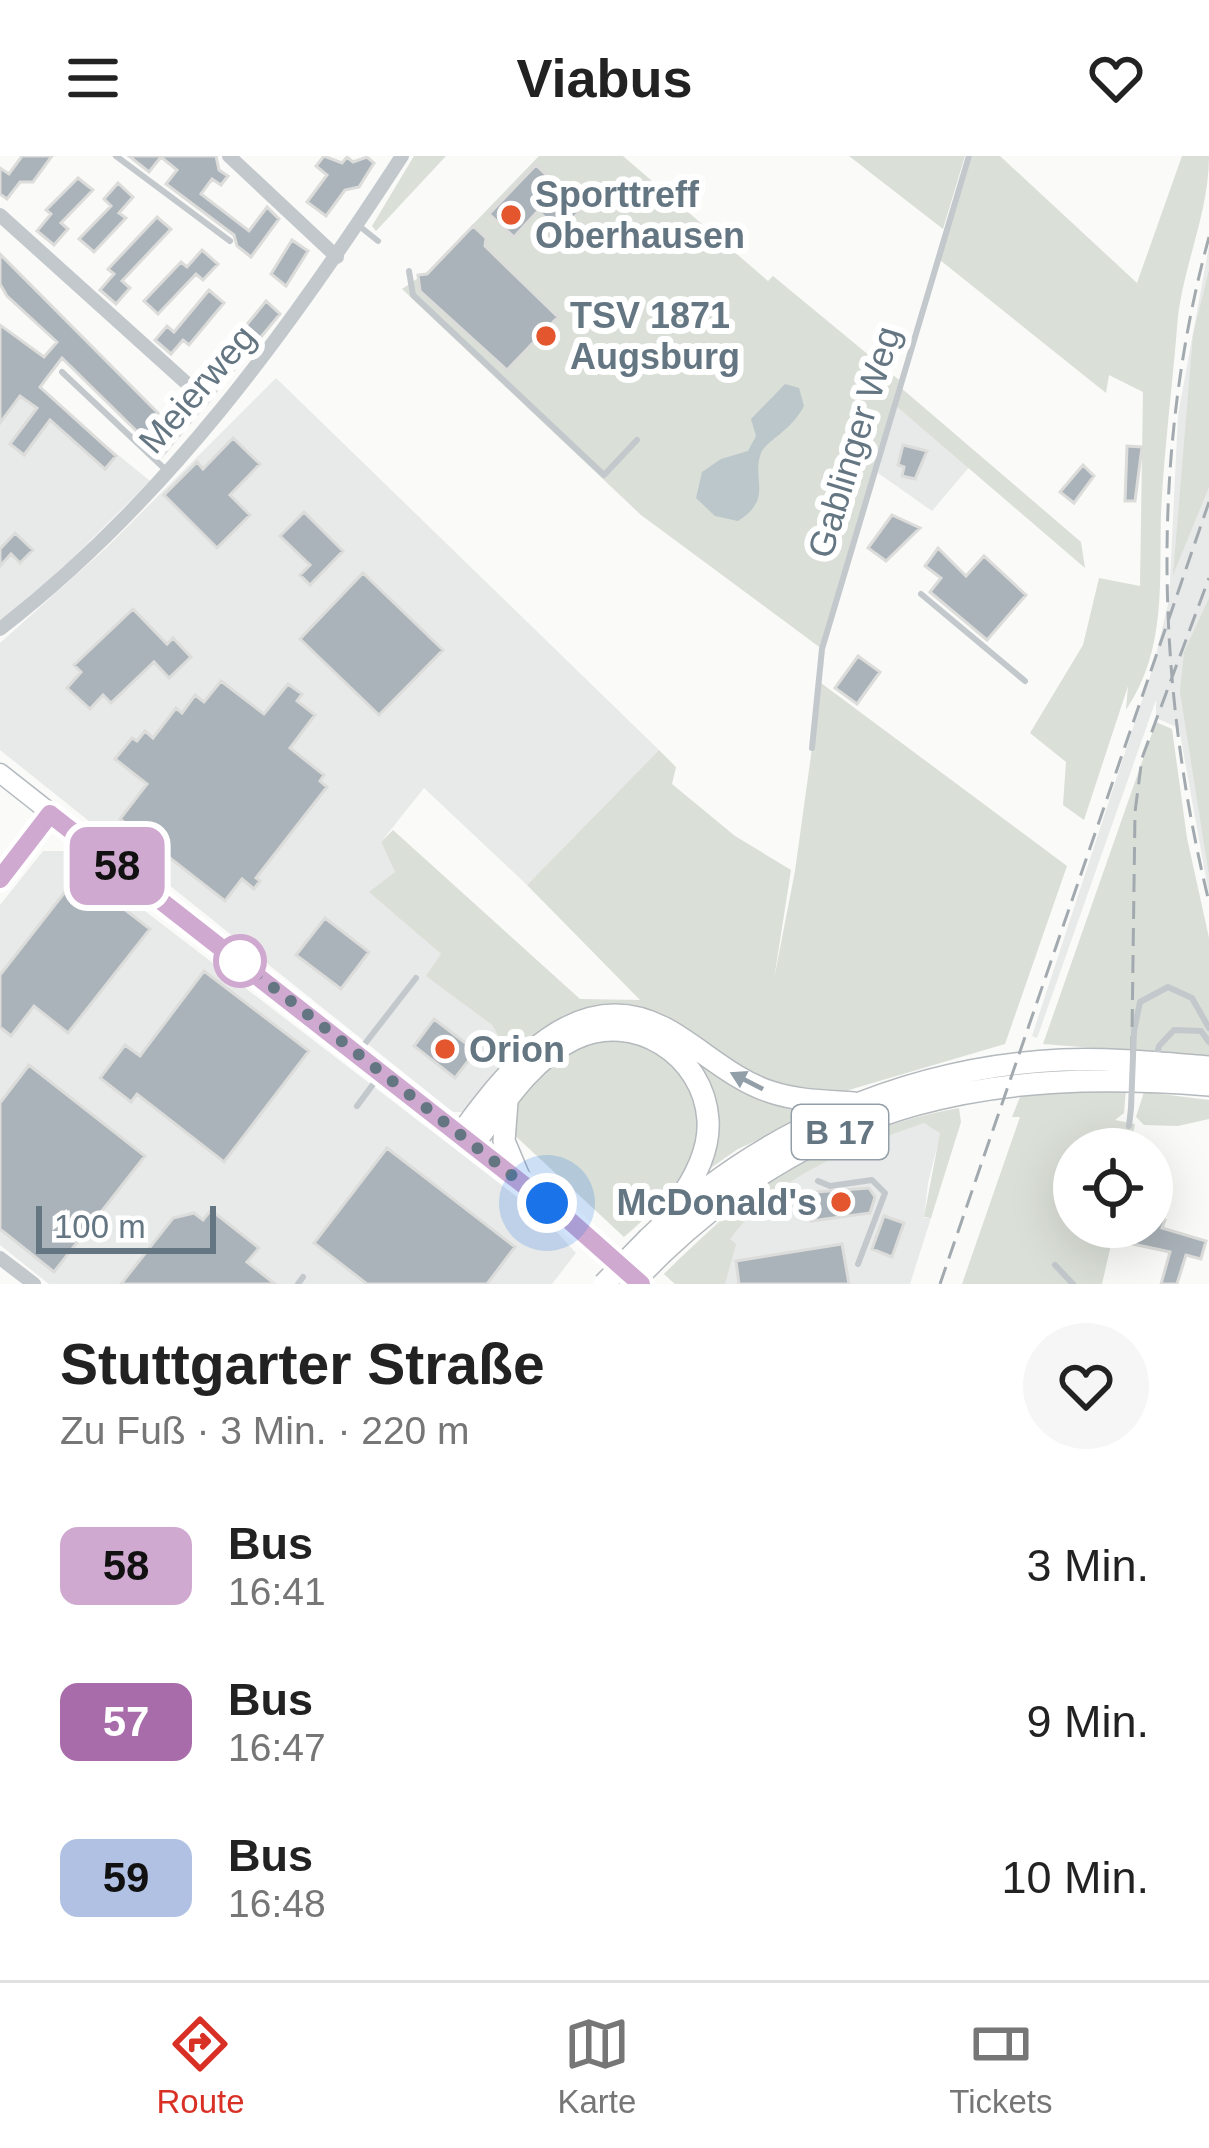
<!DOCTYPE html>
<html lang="de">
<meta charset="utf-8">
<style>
:root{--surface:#fff;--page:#f6f6f6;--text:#222;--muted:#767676;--line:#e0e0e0;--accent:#d93025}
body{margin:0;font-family:Arial,sans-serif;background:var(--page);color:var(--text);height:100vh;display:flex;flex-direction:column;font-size:45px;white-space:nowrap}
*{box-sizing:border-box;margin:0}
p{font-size:39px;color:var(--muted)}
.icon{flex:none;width:66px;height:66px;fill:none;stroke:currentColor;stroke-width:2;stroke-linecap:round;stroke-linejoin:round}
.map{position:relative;height:1128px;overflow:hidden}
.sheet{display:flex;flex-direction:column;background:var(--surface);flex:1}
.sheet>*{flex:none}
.badge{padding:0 24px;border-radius:18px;font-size:42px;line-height:78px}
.fabs{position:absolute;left:1053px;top:972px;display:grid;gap:24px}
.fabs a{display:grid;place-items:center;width:120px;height:120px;border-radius:50%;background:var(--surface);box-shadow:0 12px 48px #0002;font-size:60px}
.scale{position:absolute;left:36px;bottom:30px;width:180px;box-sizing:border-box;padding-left:12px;border:6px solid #657683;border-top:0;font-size:33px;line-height:42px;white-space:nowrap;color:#657683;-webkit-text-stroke:9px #fff;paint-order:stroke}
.you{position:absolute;width:60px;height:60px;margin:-30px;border:9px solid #fff;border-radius:50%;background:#1a73e8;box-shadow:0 0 0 18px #1a73e833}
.map>.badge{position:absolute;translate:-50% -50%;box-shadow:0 0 0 6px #fff}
.round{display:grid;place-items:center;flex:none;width:126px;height:126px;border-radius:63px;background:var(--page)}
.head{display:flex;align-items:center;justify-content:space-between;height:204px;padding:0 60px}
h1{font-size:57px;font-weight:700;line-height:90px}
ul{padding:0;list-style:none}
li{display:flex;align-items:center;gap:36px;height:156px;padding:0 60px}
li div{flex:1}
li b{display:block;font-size:45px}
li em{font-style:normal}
li .badge{min-width:132px;font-weight:700;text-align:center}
header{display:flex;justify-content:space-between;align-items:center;height:156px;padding:0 60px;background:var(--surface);font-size:54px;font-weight:700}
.menu{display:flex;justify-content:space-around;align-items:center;height:168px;border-top:3px solid var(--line);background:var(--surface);font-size:33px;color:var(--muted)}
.menu a{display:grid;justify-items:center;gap:6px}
.menu .on{color:var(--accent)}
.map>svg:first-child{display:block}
.built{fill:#e8e9e9}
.green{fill:#dadfd7}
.water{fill:#bbc7cb}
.building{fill:#aab3b9;stroke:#dcdcda;stroke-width:3}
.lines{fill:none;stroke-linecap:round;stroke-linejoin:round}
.minor-tunnel{stroke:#d5d9db;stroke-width:14;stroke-dasharray:14 7;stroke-linecap:butt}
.secondary-casing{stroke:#b3babf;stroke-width:21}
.trunk-casing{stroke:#b4b9bd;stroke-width:24}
.service{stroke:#c3c8cc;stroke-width:6}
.minor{stroke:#c3c8cc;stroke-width:14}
.tertiary{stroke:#c3c8cc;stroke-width:16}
.secondary{stroke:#fff;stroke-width:18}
.trunk{stroke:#fff;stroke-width:21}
.rail{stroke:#a2aab0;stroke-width:3;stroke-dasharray:18 9;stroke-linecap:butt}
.trunk-bridge-casing{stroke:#b4b9bd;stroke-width:24;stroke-linecap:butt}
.service-bridge{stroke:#c3c8cc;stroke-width:6}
.trunk-bridge{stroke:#fff;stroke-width:21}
.oneway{fill:#939fa8}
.line-casing{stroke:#fff;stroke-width:27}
.line{stroke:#d0a9d0;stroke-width:18}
.walk{stroke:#657683;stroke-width:12;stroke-dasharray:0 21.6}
.poi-dot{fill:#e4572e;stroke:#fff;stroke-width:4.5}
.stop-dot{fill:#fff;stroke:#d0a9d0;stroke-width:6}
.labels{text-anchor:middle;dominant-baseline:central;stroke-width:12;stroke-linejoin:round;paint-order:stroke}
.shield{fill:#fff;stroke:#939fa8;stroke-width:3}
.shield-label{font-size:33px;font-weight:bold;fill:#657683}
.poi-label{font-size:36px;font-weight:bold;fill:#657683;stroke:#fff;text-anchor:start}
.street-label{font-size:36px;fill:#657683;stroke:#fff}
</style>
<header><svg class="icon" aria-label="menu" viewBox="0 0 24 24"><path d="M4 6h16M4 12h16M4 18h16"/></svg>Viabus<svg class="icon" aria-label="heart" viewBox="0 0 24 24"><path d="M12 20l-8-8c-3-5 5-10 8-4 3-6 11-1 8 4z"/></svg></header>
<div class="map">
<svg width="1209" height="1128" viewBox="0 0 1209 1128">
<rect width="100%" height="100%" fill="#fafaf8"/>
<path class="built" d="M1209 90V739L1179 572 1156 562V544L1037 882 1032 880 1153 511 1169 444 1178 259Z
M0 202 150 325 33 442 0 464Z
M276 222 659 594 527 729 424 632 381 686 395 716 370 736 442 799 427 820 492 869 511 903 463 956H453L0 594V487L106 392Z
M895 249 970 310 932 355 878 317Z
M43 695H67L541 1059 576 1097 552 1128H49L0 1089V749Z
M924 967 941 976 928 1027 924 1062H931L910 1128H675L664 1118 739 1046 809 1001 881 972 891 979Z"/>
<path class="green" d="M414 0H446L376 75 372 70Z
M539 0H623L768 125 773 120 899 224 822 493 641 359 402 133 427 116Z
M849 0H965L943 73Z
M972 0H1000L1137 127 1182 0H1209C1209 60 1181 113 1177 172 1172 233 1164 295 1161 357 1159 426 1167 493 1126 554L1128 530 1084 664 1063 649 1066 606 1030 577 1083 489 1099 422 1140 430 1143 236 1109 219 1106 237 940 104Z
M1209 114V331L1173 419 1193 179Z
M900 231 1081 386 1085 412 895 249Z
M1209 442V719L1180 536 1184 496Z
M821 527 1067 710 1005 888 842 936 785 934 603 852 550 868 511 903 492 869 426 820 441 798 369 736 395 716 381 686 393 674 580 843 640 844 527 729 659 594 676 611 672 628 735 680 791 714 774 823 795 715Z
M1156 566 1172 573 1187 682 1209 782V901L1043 888Z
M610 865C694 869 735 955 829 951L738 993 702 1018C735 931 666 835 571 878 534 894 510 933 485 963L482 960C518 917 550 871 610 865Z
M634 881C649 892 668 902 680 914 737 971 667 1045 624 1081L509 974C523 906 571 886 634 881Z
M1126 934 1124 957 1115 964 1135 968 1130 993H1074V1071H1115L1102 1128H962L1020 961H1012L1022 936Z
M1144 936 1209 944V963L1178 970 1144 969 1136 961Z
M959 952 961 966 931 1062 924 1061 940 977 924 967C852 993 779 1016 730 1083L736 1088 725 1128H675L664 1118C752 1030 831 975 959 952Z"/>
<path class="water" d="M785 228 799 232 804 250C791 275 766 285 761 297 751 324 774 342 738 365L715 360 696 342 702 316 721 303 748 295 756 280 751 263Z"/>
<path class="building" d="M22 0H52L33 26H20L7 43 0 38V12L9 18Z
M129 0H216L219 14 228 20 221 29 212 23 201 38 249 75 267 51 279 63 251 101 237 90 234 79 166 28 177 14 161 1 149 16Z
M324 0 342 7 347 1 353 6 367 1 374 7 359 31 345 34 326 60 307 46 327 19 316 10Z
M536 9 582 53 560 76 538 55 514 81 489 58Z
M78 22 93 34 61 67 68 73 54 89 37 75 51 58 46 54Z
M118 27 133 41 119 57 126 62 94 96 79 83 111 50 104 43Z
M157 61 171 73 122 125 130 132 116 148 100 134 114 118 108 113Z
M473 70 486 82 485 90 558 161 507 214 420 135 418 119 427 118Z
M292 84 308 95 286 130 271 118Z
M202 94 218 108 203 124 196 118 158 158 144 145 181 106 187 111Z
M0 98 161 260 171 249 176 253 186 242 202 240 201 225 266 145 280 158 162 300 62 202 40 231 116 300 105 313 50 264 24 299 10 288 37 252 20 240 0 267V169L44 201 57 186 7 140 0 128Z
M209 134 224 147 189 189 183 184 171 198 155 184 167 170 174 176Z
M233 282 260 308 230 339 250 359 217 392 164 339 197 306 203 313Z
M903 289 927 295 915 323 902 320 904 311 898 309Z
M1127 290 1142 291 1135 345H1125Z
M1083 309 1094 320 1074 347 1060 336Z
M304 356 343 395 310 429 300 419 310 409 280 380Z
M892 359 920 372 886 405 868 392Z
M15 377 33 394 20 407 11 398 0 410V393Z
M938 392 966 420 984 400 1026 439 987 484 930 436 941 422 925 410Z
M363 417 443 494 379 559 300 483Z
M133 453 167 488 173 482 191 501 169 522 154 506 111 547 103 539 90 553 67 532 81 516 74 509Z
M858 500 880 516 857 548 835 532Z
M221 525 264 558 288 528 302 538 297 545 315 559 290 592 324 619 320 625 327 631 256 722 260 725 254 733 242 723 225 745 120 663 147 628 115 603 132 582 137 585 145 575 153 582 176 552 182 557 195 539 204 546Z
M79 718 150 773 68 877 34 850 11 880 0 871V819Z
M325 762 369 796 341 833 296 799Z
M204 815 309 895 224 1006 137 938 131 946 100 922 125 889 140 900Z
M434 863 476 895 455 922 414 890Z
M29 909 145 1000 54 1116 0 1073V947Z
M387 992 515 1091 487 1128H367L314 1087Z
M869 1032 875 1041 870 1057 811 1065 803 1037Z
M211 1054 259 1092 247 1106 275 1128H121L173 1062 194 1057 203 1064Z
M884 1060 904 1067 892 1101 872 1093Z
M1152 1061 1165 1064 1162 1072 1206 1085 1201 1103 1186 1099 1177 1128H1161L1170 1096 1133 1088 1137 1071H1152Z
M842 1088 849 1128H739L736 1105Z"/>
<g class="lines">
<path class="minor-tunnel" d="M193 233 210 246"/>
<defs>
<path id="secondary" d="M0 617 610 1098"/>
<path id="trunk" d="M507 946 504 985 522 1028
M460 979C508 913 578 823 668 874 703 894 733 924 771 936 798 945 826 945 854 947
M473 989C501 952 531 903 574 883 634 854 704 899 708 964 710 995 694 1024 676 1048
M649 1082C759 975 909 911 1062 904 1111 902 1160 907 1209 911
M663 1096C827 942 992 912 1209 929"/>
</defs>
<use href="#secondary" class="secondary-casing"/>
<use href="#trunk" class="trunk-casing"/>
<path class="service" d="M116 0 230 85
M358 69 378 85
M409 115 413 139 604 319 637 284
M62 216 167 315
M921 438 1025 525
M812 592 822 493 969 0
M1134 875 1140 846 1168 831 1192 842 1209 872
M360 894 416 822
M1156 902 1159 890 1174 874 1201 875 1209 886
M357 950 380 919
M1129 970 1131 952
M818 1025 830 1030 872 1024 885 1037 858 1108
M1055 1109 1073 1128
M298 1128 303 1121"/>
<path class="minor" d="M229 0 337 101
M0 59 193 233
M0 473C166 345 289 174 402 0
M0 1102 34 1128"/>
<path class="tertiary" d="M0 723 50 658"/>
<use href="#secondary" class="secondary"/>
<use href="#trunk" class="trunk"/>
<path class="rail" d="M1209 81C1150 298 1156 529 1209 746
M1131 952 1135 656 1142 602 1209 422
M940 1128 1209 346"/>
<defs>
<path id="trunk-bridge" d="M604 1128 649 1082
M631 1128 663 1096"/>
</defs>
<use href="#trunk-bridge" class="trunk-bridge-casing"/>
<path class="service-bridge" d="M1131 952 1134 875"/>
<use href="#trunk-bridge" class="trunk-bridge"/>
</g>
<defs><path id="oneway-solid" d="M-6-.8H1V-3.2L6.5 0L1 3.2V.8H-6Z" transform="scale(3)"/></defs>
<use class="oneway" href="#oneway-solid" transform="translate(747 925) rotate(-153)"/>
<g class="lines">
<defs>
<path id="line" d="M0 723 50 658 571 1066 641 1128"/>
</defs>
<use href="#line" class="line-casing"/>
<use href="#line" class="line"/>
<path class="walk" d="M240 805 547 1047"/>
</g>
<g class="poi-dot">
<circle cx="511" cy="59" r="12"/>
<circle cx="546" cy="180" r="12"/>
<circle cx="445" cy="893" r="12"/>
<circle cx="841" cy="1046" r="12"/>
</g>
<circle class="stop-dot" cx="240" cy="805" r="24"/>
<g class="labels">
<rect class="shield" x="792" y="949" width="96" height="54" rx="9"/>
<g class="shield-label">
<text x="840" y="976">B 17</text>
</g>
<g class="poi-label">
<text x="535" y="38">Sporttreff<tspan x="535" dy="41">Oberhausen</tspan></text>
<text x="570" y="159">TSV 1871<tspan x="570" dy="41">Augsburg</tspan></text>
<text x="469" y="893">Orion</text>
<text x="817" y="1046" text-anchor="end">McDonald's</text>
</g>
<g class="street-label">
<text transform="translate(197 233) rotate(-49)">Meierweg</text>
<text transform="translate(854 286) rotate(-73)">Gablinger Weg</text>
</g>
</g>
</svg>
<div class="fabs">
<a><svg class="icon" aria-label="locate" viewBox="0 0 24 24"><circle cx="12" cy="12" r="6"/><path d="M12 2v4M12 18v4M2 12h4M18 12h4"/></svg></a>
</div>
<div class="scale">100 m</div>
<div class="you" style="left:547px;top:1047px"></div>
<b class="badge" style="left:117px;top:710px;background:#d0a9d0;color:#111">58</b>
</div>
<section class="sheet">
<div class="head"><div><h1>Stuttgarter Straße</h1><p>Zu Fuß · 3 Min. · 220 m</p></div><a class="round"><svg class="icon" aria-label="heart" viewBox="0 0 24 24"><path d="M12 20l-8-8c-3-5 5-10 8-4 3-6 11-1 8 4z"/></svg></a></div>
<ul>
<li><span class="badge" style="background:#d0a9d0;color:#111">58</span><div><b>Bus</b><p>16:41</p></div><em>3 Min.</em></li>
<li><span class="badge" style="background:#a86cab;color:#fff">57</span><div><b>Bus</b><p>16:47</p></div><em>9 Min.</em></li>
<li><span class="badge" style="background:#b0c1e4;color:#111">59</span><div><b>Bus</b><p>16:48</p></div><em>10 Min.</em></li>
</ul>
</section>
<nav class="menu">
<a class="on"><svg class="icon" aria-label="directions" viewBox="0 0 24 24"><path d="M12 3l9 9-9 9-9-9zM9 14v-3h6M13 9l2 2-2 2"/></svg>Route</a>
<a><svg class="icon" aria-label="map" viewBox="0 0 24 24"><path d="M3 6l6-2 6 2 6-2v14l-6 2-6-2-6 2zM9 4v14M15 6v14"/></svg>Karte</a>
<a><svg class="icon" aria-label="tickets" viewBox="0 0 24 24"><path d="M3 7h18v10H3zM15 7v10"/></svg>Tickets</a>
</nav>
